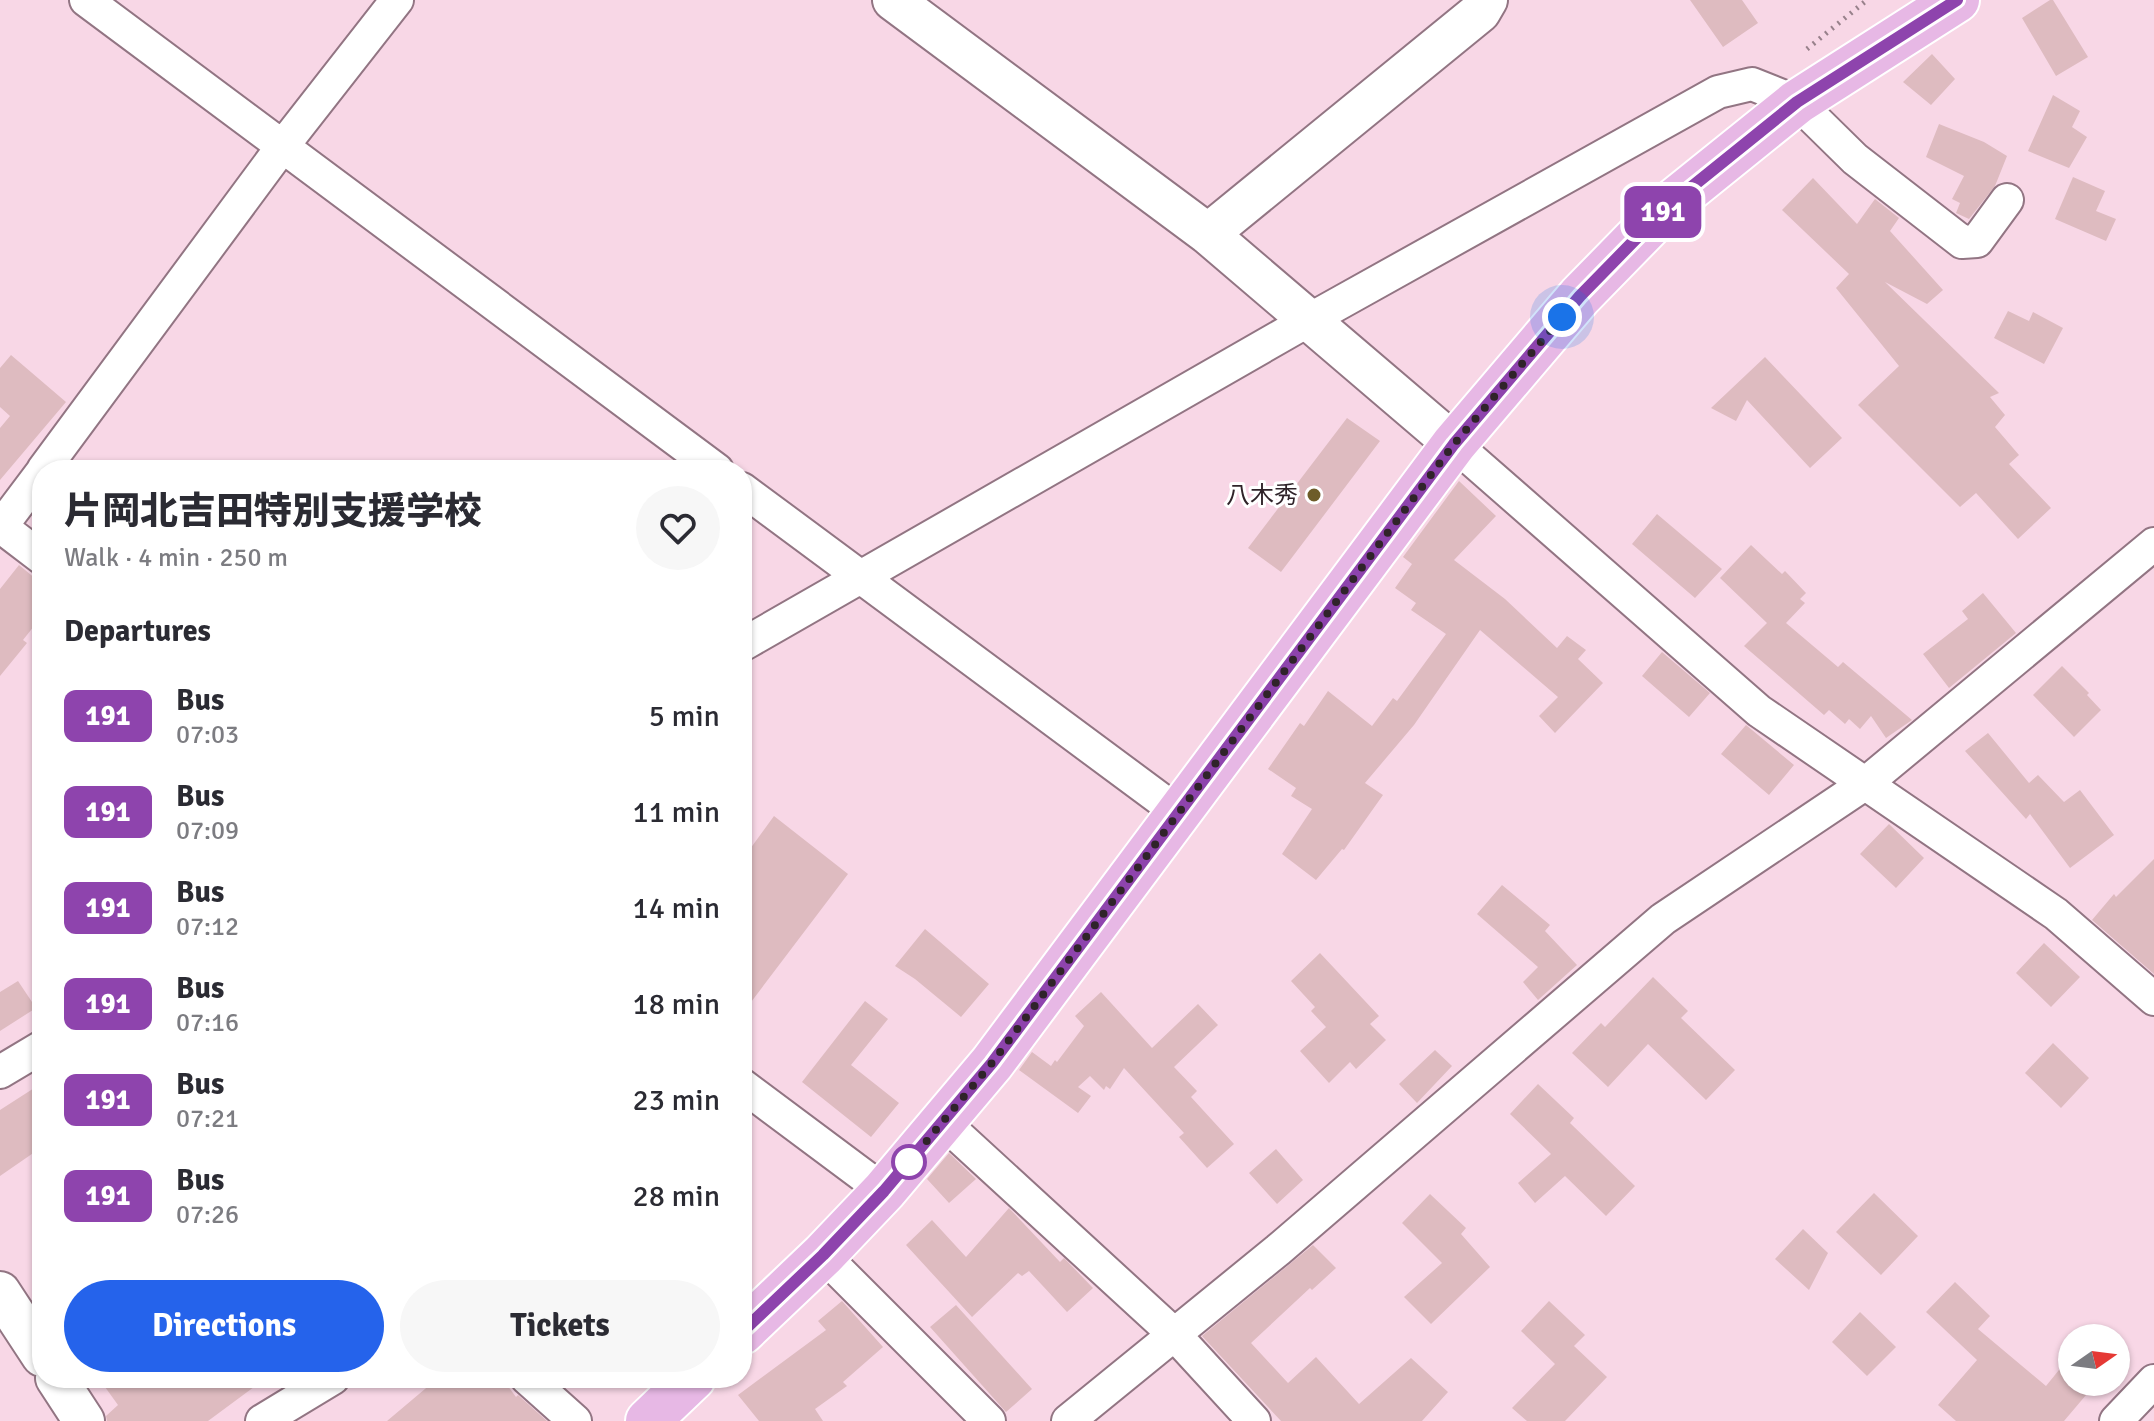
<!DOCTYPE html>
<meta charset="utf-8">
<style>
:root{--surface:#fff;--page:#f7f7f7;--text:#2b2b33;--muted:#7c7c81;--accent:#2563eb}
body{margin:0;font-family:Signika,"Noto Sans JP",sans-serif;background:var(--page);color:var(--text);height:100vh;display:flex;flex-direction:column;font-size:30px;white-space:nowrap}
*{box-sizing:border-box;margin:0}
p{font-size:26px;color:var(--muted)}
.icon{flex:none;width:44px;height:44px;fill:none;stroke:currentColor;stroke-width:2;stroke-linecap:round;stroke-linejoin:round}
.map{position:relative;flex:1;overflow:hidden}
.sheet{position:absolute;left:32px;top:460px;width:720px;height:928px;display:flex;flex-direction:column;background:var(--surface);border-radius:32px;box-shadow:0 2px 6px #0004}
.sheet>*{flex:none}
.badge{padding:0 16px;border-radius:12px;font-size:28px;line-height:52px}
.needle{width:52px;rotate:76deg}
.controls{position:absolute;left:2058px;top:1324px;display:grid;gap:16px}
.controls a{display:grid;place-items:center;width:72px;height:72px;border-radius:50%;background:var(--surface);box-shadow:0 2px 6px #0004;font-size:40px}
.you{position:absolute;width:40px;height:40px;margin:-20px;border:6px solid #fff;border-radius:50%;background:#1a73e8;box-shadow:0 0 0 12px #1a73e833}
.map>.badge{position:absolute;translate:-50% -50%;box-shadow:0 0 0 4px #fff}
h2{padding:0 32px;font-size:30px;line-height:72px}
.round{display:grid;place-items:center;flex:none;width:84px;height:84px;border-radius:42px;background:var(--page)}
.headline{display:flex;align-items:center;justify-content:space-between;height:136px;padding:0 32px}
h1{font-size:38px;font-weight:800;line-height:60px}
.primary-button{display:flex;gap:16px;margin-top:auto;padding:16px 32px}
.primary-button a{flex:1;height:92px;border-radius:48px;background:var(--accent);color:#fff;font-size:32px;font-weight:800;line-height:92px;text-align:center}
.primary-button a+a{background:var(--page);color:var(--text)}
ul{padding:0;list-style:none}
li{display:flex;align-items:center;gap:24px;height:96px;padding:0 32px}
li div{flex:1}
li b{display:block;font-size:30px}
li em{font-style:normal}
li .badge{min-width:88px;font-weight:700;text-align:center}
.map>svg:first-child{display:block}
.building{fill:#debbc0}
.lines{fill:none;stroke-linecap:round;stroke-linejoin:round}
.minor-casing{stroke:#927583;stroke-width:36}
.tertiary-casing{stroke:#927583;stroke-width:44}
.primary-casing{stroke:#fff;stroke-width:48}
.path{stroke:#98818b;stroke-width:5;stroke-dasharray:2 6;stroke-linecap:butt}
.minor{stroke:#fff;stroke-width:32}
.tertiary{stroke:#fff;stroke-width:40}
.primary{stroke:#e7b8e5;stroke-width:44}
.line-casing{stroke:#fff;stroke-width:18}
.line{stroke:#8e44ad;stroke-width:12}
.walk{stroke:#2f2329;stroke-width:8;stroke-dasharray:0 14.4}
.poi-dot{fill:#6d5c29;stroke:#fff;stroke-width:3}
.stop-dot{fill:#fff;stroke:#8e44ad;stroke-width:4}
.labels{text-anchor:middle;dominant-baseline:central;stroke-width:6;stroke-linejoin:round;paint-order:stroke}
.poi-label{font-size:24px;fill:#2f2329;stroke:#fff;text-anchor:end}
</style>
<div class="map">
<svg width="2154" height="1421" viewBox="0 0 2154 1421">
<rect width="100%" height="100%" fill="#f8d7e6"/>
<path class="building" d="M1690 0H1742L1758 23 1723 47Z
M2050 0H2053L2088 57 2056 76 2022 18Z
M1932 54 1955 79 1931 105 1903 82Z
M2053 95 2080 111 2072 127 2087 137 2069 168 2028 151Z
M1939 124 1984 142 2007 156 1995 186 1969 219 1956 213 1960 203 1952 199 1964 176 1926 157Z
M2073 177 2105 191 2096 211 2116 219 2106 241 2055 219Z
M1813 178 1857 224 1875 199 1899 218 1890 231 1943 290 1927 304 1885 282 1999 393 1990 397 2005 415 1995 427 2019 455 2009 464 2051 508 2018 539 1976 493 1960 507 1858 405 1899 366 1836 288 1849 274 1782 210Z
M2008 311 2029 321 2033 312 2063 328 2044 364 1994 338Z
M11 355 66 402 0 480V428L10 416 0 407V368Z
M1765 357 1842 438 1810 468 1747 400 1736 421 1711 408Z
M1347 418 1380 441 1281 572 1248 548Z
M1459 481 1496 516 1454 560 1505 599 1557 648 1567 636 1586 650 1578 659 1603 683 1555 733 1539 716 1558 697 1480 630 1414 725 1365 783 1383 795 1344 850 1342 849 1316 880 1282 854 1312 809 1291 796 1296 788 1268 769 1300 723 1304 726 1328 691 1372 726 1393 698 1397 701 1446 634 1411 610 1416 603 1395 588 1412 564 1403 557Z
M1657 514 1722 569 1695 598 1632 544Z
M1751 545 1782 574 1785 571 1806 593 1800 599 1805 603 1786 623 1838 667 1843 662 1912 720 1886 738 1871 716 1860 729 1849 719 1845 724 1829 710 1824 715 1744 646 1767 623 1720 578Z
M19 565 42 584V616L23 640 27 643 0 676V589Z
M1983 593 2016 633 1949 688 1923 654 1968 619 1962 611Z
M1662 652 1710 693 1689 717 1642 676Z
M2062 666 2089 693 2087 695 2101 710 2074 737 2033 695Z
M1746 725 1794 765 1769 795 1721 754Z
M1988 733 2029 783 2038 775 2064 802 2080 790 2114 835 2070 868 2030 814 2026 819 1965 751Z
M774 816 848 874 742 1014V860Z
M1889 824 1924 858 1896 888 1860 854Z
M2154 859V974L2092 920 2114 894 2116 897Z
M1502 885 1550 925 1545 931 1577 965 1538 1000 1523 982 1538 967 1477 914Z
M925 929 989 984 961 1017 915 979 895 966Z
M2044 943 2080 977 2051 1007 2016 973Z
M1320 953 1379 1016 1370 1024 1386 1040 1356 1069 1350 1062 1329 1083 1300 1051 1326 1027 1311 1011 1315 1007 1291 981Z
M1653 977 1688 1011 1681 1018 1735 1070 1706 1100 1648 1044 1608 1087 1572 1053 1601 1023 1605 1027Z
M18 981 36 1008 0 1031V992Z
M1101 992 1152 1048 1198 1004 1218 1025 1174 1067 1197 1091 1191 1097 1234 1144 1207 1168 1179 1137 1184 1133 1124 1068 1110 1089 1106 1086 1104 1090 1090 1076 1078 1087 1091 1096 1078 1113 1019 1070 1032 1052 1051 1066 1055 1060 1057 1062 1084 1026 1075 1016Z
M865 1001 888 1019 851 1065 899 1103 871 1137 802 1082Z
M2053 1043 2089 1078 2061 1108 2025 1073Z
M1435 1050 1452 1066 1417 1103 1399 1084Z
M42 1083V1147L0 1176V1110Z
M1538 1084 1574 1118 1570 1123 1635 1186 1606 1216 1565 1176 1535 1203 1518 1183 1551 1154 1510 1114Z
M1276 1149 1303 1180 1277 1204 1249 1173Z
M949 1153 976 1179 949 1203 927 1179Z
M1874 1193 1918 1236 1881 1275 1836 1232Z
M1430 1194 1466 1228 1461 1234 1490 1267 1431 1324 1404 1297 1442 1263 1402 1223Z
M1009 1208 1060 1262 1064 1258 1093 1288 1067 1312 1029 1271 1022 1276 1018 1273 972 1317 906 1245 932 1220 966 1257Z
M1803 1229 1828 1253 1809 1290 1775 1259Z
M1313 1245 1336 1268 1312 1290 1310 1288 1251 1343 1288 1383 1316 1357 1359 1404 1411 1358 1448 1392 1422 1421H1281L1202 1336Z
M1955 1282 1990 1316 1978 1329 2046 1386 2063 1365 2072 1372V1382H2084L2092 1388 2064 1421H1956L1938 1405 1977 1360 1926 1312Z
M842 1301 883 1347 843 1382 847 1386 815 1409 823 1421H759L738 1395 826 1330 818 1321Z
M1549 1301 1585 1335 1574 1346 1607 1377 1565 1421H1527L1512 1408 1555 1364 1521 1331Z
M956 1305 1032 1389 1006 1412 930 1327Z
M1860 1312 1896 1347 1867 1376 1832 1342Z
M119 1378H266L208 1421H107L106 1416 118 1405 105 1387Z
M438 1378H502L516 1397 518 1395 547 1421H387Z"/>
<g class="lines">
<defs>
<path id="minor" d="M86 0 717 470
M1454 444 1759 711 2056 914 2154 999
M43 470 282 147 397 0
M742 489 1179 813
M0 526 42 558
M0 528 42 472
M742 645 1309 320 1718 92 1752 84 1797 102 1855 159 1962 242 1977 241 2007 200
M0 1072 42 1047
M742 1085 884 1191
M943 1122 1174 1334 1254 1421
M823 1255 989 1421
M527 1378 575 1421
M262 1421 333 1378
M1068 1421 1278 1250 1663 919 1866 783 2154 544
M2116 1421 2154 1381"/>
<path id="tertiary" d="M893 0 1208 234 1454 444
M1208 234 1480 12 1487 0
M0 1292 42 1356
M56 1378 84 1421"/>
<path id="primary" d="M742 1332 823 1255 884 1191 992 1063 1454 444 1580 296 1668 206 1797 102 1957 0
M648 1421 693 1378"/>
</defs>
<use href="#minor" class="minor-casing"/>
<use href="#tertiary" class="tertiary-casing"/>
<use href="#primary" class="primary-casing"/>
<path class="path" d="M1807 49 1867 0"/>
<use href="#minor" class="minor"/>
<use href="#tertiary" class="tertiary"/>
<use href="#primary" class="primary"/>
</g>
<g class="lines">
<defs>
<path id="line" d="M742 1332 823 1255 884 1191 992 1063 1454 444 1580 296 1668 206 1797 102 1957 0"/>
</defs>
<use href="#line" class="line-casing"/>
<use href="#line" class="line"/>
<path class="walk" d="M909 1162 904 1168 992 1063 1454 444 1562 317"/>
</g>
<circle class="poi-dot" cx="1314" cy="495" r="8"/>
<circle class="stop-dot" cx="909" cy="1162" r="16"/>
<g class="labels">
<g class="poi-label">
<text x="1298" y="495">八木秀</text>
</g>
</g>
</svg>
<div class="controls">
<a><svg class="needle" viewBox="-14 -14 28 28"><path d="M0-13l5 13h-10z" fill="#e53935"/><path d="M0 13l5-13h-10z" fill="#7c7c81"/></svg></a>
</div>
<div class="you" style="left:1562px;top:317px"></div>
<b class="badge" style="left:1663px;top:212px;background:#8e44ad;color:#fff">191</b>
<section class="sheet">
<div class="headline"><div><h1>片岡北吉田特別支援学校</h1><p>Walk · 4 min · 250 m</p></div><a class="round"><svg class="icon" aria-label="heart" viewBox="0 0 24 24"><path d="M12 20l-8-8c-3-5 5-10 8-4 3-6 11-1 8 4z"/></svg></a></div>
<h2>Departures</h2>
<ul>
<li><span class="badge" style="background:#8e44ad;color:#fff">191</span><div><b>Bus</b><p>07:03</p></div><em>5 min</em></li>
<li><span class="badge" style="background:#8e44ad;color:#fff">191</span><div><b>Bus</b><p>07:09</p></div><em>11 min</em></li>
<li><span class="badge" style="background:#8e44ad;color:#fff">191</span><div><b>Bus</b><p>07:12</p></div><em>14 min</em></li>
<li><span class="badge" style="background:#8e44ad;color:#fff">191</span><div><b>Bus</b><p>07:16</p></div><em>18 min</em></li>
<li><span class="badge" style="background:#8e44ad;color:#fff">191</span><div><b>Bus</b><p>07:21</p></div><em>23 min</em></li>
<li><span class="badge" style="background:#8e44ad;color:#fff">191</span><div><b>Bus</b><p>07:26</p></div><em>28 min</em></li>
</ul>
<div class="primary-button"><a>Directions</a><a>Tickets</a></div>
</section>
</div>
